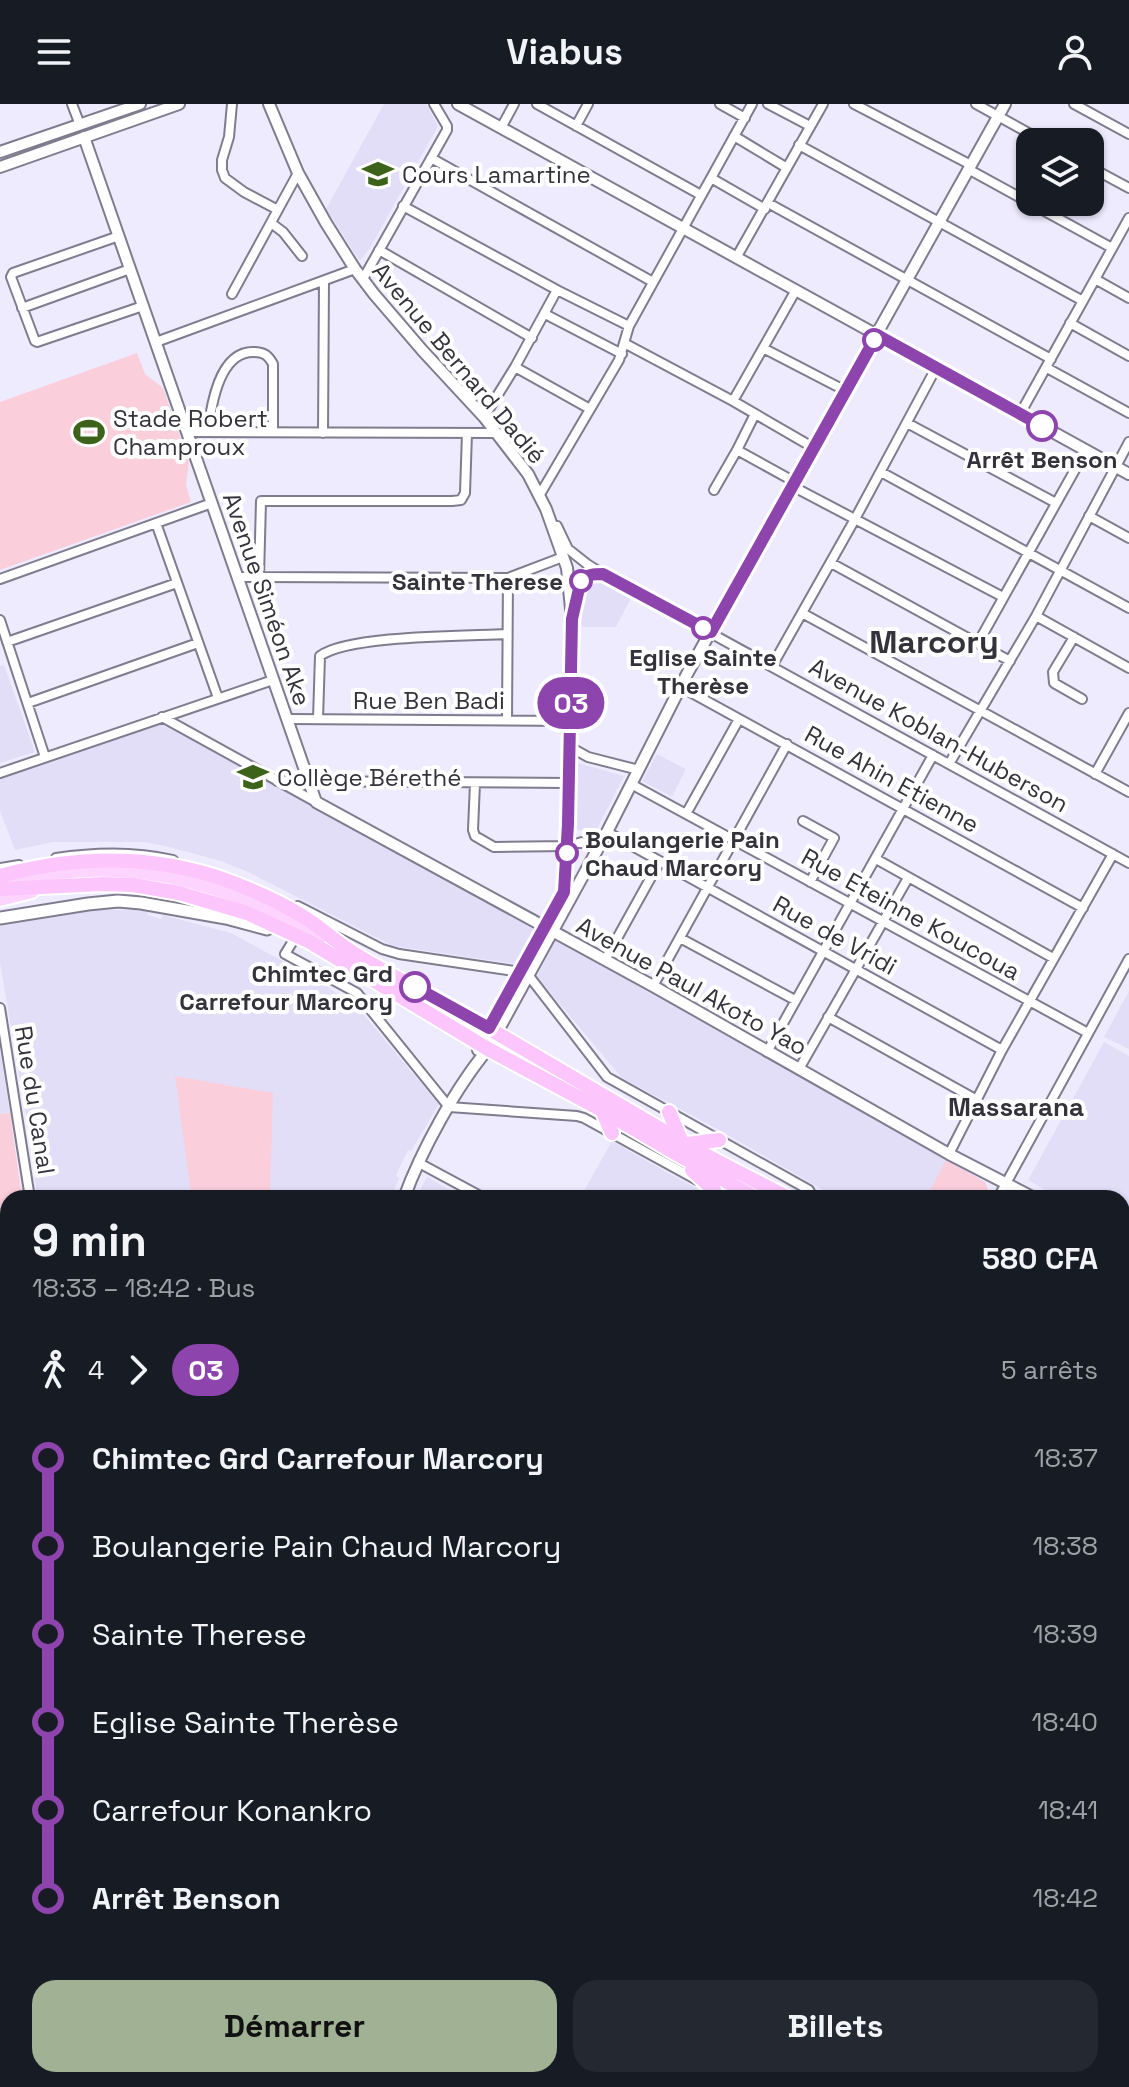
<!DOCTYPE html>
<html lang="fr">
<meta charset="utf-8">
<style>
:root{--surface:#171b24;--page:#242831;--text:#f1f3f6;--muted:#9ea1a6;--accent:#a0b293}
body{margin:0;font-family:"Space Grotesk",sans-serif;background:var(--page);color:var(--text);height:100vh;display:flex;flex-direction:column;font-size:30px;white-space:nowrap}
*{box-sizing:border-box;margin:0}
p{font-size:26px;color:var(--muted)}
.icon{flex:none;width:44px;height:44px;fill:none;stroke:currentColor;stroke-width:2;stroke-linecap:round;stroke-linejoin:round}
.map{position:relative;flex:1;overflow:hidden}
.details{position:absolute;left:0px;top:1086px;width:1130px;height:898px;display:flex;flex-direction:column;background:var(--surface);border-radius:24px 24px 0 0;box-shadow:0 2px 6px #0004}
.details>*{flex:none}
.badge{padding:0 16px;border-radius:26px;font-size:28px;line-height:52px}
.fabs{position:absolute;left:1016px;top:24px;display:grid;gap:16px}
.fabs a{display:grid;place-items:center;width:88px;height:88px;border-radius:16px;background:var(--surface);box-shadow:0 2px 6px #0004;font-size:40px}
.map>.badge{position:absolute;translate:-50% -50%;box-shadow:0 0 0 4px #fff}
.legs{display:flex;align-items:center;gap:12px;height:88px;padding:0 32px;font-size:26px}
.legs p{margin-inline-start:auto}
.head{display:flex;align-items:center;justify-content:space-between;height:136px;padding:0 32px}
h1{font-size:44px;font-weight:700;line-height:60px}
.action{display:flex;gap:16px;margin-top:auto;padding:16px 32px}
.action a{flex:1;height:92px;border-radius:24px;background:var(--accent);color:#111;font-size:32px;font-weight:700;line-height:92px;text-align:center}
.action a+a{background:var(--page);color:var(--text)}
ul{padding:0 32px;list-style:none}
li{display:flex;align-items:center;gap:28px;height:88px;font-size:30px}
li i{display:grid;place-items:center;width:12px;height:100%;margin:0 10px;background:currentColor}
li i::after{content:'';width:20px;height:20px;margin:-10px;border:6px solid;border-radius:50%;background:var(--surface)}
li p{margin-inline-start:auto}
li:first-child i{background:linear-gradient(#0000 50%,currentColor 0)}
li:last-child i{background:linear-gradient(currentColor 50%,#0000 0)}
header{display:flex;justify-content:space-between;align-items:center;height:104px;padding:0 32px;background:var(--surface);font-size:36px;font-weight:700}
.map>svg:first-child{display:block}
.built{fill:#e2def8}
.green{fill:#facedb}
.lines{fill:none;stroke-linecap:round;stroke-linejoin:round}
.minor-casing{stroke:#7f7c8e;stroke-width:12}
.tertiary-casing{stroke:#7f7c8e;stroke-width:14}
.secondary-casing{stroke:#7f7c8e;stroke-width:15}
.primary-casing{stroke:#fff;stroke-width:16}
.trunk-casing{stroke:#fff;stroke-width:18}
.motorway-casing{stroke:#fff;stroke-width:18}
.minor{stroke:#fff;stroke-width:8}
.tertiary{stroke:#fff;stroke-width:10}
.secondary{stroke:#fff;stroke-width:11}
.primary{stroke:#fdd4fd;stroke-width:12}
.trunk{stroke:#fcc6fc;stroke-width:14}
.motorway{stroke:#fbb8fc;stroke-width:14}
.rail{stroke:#878592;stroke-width:2;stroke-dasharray:4 8;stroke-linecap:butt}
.line-1-casing{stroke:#fff;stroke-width:18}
.line-1{stroke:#8e44ad;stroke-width:12}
.stop-1-dot{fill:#fff;stroke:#8e44ad;stroke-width:4}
.labels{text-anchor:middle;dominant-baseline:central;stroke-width:8;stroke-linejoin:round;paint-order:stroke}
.poi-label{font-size:24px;fill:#34333b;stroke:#fff;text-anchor:start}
.street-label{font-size:24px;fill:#34333b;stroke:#fff}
.stop-label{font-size:24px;font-weight:bold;fill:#34333b;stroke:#fff}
.neighbourhood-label{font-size:26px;font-weight:bold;fill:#34333b;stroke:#fff}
.district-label{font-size:32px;font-weight:bold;fill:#34333b;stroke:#fff}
</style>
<header><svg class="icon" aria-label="menu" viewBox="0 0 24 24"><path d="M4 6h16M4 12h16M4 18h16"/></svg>Viabus<svg class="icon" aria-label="person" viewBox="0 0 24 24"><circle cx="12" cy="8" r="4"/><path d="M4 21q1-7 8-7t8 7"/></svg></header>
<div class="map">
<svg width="1129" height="1983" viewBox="0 0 1129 1983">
<rect width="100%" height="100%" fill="#efebff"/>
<path class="built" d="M384 0H426L438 22 370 144 360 157 326 105Z
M590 475H597L631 494 616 523H582L581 482 582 479Z
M4 561 35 648 0 659V562Z
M158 619 186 631 535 824 515 860 393 842 248 768 221 757 169 743 144 738H53L15 746 0 707V672Z
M657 650 686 665 672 693 642 677Z
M575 658 624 672 594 731 574 724Z
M98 806H148V811L161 815 163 811 231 829 316 875 357 903 439 1000 411 1047 408 1046 397 1069 396 1072 399 1074 391 1094H37L31 1041 0 859V822Z
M555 836 853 1002 985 1078 988 1086 983 1094H837L719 1026 622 974 537 873Z
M1129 887V945L1104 933Z
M1104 938 1129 952V1117L1123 1128 1122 1094H1060L1028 1076Z
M0 946 10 1009 0 1010Z
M612 1037 654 1061 714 1094H580Z
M427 1073 454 1088 465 1094H416Z
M1122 1150 1129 1154V1258L1122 1255Z
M1122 1319 1129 1323V1438L1122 1434Z
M1122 1494 1129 1497V1742H1122Z
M0 1632 6 1641 8 1654V1784L0 1789Z
M1122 1793H1129V1983H1065V1976H1122Z
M0 1816 8 1820V1928L0 1924Z
M0 1944 8 1948V1976H36L48 1983H0Z
M164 1976H349V1983H165Z
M608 1976H815V1983H585V1980L607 1981Z"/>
<path class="green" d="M137 249 145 270 163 284 189 358 186 381 191 398 0 466V298Z
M175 972 273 989 270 1090H191Z
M10 1009 22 1094H8V1326H2L0 1319V1010Z
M946 1056 985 1078 988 1086 983 1094H926Z"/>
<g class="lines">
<defs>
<path id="minor" d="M72 0 80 21
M232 0 229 33 222 56V66L225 74 244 88 278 106
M537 0 701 91
M720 0 745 14
M768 0 810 22
M854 0 971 61
M976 0 1045 38
M1074 0 1129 30
M576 22 588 0
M501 24 514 0
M734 32 787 64
M799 41 1083 197
M431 54 653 178
M1090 63 1129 84
M968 65 1112 144
M711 74 765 105
M768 99 1051 255
M403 102 557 186 629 222
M271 119 283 128 302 152
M119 132 13 169 11 173 35 237 37 238 143 202
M379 146 532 234
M736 154 823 0
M363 175 447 26V22L434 0
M1095 175 1129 194
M232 190 298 69
M22 204 130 165
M545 210 622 250
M1070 219 1129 252
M156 238 355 165
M624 239 733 297 814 344
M763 244 846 287
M515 263 590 305
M1047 264 1129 309
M733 297 796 186
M1020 310 1129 114
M484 313 515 263 557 186
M907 319 1056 399
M187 328 497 329
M208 328C211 301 219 248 253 248 264 248 268 251 273 260V328
M323 329 324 177
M737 346 795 378
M881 368 1129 504
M792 382 1003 493
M714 386 737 346 755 310
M539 392 619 256 629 222 752 0
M1089 412 1129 434
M156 419 218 594
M557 422 568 445 587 460 603 470 1129 759
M831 459 1010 557
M238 473 508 474 563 453
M259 473 261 397H452L461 396 465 389 467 329
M0 475 212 399
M574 506 581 476 593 470H602
M802 509 1129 688
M1036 512 1129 564
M0 516 45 653
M1074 533 1053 568 1054 579 1082 595
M7 538 177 479
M978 539 1086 346
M772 562 855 415 936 264
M681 583 1083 804
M28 599 198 539
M162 613 316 698
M288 615 571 617
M318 615 320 552C348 531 467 532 506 530
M507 616 508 474
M570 643 588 653 639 666
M949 660 1036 512 1129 338
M0 669 273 576
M1095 670 1129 609
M277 677 569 679
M475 679 473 726 475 732 494 743 567 742 582 738 591 742 595 749
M631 680 1088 929
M686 710 739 615
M803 717 834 734 810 778
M607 728 1002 946
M56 754C95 748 134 747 173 756
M876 755 1053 854
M0 764 19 761
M298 802 382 845 399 850 521 868
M680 834 795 896
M293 837 285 850 357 889 449 1003 577 1012 584 1014 697 1076
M605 856 660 757
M529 872 607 973 809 1086 813 1094
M653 882 787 640
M0 904 30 1094
M828 913 977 996
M767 948 933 651
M799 965 908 774
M949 1050 1002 946 1113 750
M419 1059 484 1094
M712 1085 729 1094
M998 1094 1129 855
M1122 1261 1129 1265
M1122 1314 1129 1318
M1122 1444 1129 1448
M0 1571 8 1631
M1122 1649H1129
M1128 1744H1129
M0 1807 8 1808
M59 1976 60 1983
M475 1983 476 1976
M583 1983V1976"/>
<path id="tertiary" d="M269 0 298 69 326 119 355 165 374 190 422 246 484 313 528 370 546 405 567 464 572 515 568 720 564 788 480 939 478 946
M458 0 1129 370
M84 33 316 698 653 882 949 1050 1034 1094
M0 48 140 0
M0 63 179 0
M404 1094C421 1047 456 983 488 945L607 728 687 570 1005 0
M1122 1141 1129 1145
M362 1983V1976
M829 1983V1976"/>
<path id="secondary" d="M0 814 88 800 118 797 141 799 226 814 267 825
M0 1401 8 1457
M0 1485 8 1542
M68 1976 69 1983
M82 1976 83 1983"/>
<path id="primary" d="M3 781C118 746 220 778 323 832
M0 796 32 788"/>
<path id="trunk" d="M0 772C73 752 147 750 220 774 248 784 277 796 302 812 318 821 331 834 346 844 356 851 366 857 377 863 414 884 451 903 488 924 554 962 620 1002 686 1040 719 1059 754 1076 788 1094
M0 785 103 780 133 781 179 789 247 809 310 838 488 945 602 1006 675 1049 756 1094
M602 1006 612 1029
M669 1008 681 1036
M687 1040 719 1036
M692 1066 714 1086
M1122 1295 1129 1300"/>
<path id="motorway" d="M1122 1279 1129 1282"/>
</defs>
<use href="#minor" class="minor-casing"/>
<use href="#tertiary" class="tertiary-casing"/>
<use href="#secondary" class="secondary-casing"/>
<use href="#primary" class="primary-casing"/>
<use href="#trunk" class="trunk-casing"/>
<use href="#motorway" class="motorway-casing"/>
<use href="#minor" class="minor"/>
<use href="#tertiary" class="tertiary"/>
<use href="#secondary" class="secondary"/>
<use href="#primary" class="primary"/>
<use href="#trunk" class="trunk"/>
<use href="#motorway" class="motorway"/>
<path class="rail" d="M14 1976 28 1983"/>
</g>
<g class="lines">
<defs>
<path id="line-1" d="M415 883 489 924 564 788 568 720 572 515 581 476C588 470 594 470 603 470L711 528 877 231 1042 322"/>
</defs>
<use href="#line-1" class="line-1-casing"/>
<use href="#line-1" class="line-1"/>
</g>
<defs>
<symbol id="school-bare" viewBox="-9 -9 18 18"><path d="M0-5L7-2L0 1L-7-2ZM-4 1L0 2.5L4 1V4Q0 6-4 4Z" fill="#3d621a" stroke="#fff" stroke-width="2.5" paint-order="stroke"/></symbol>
<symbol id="stadium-bare" viewBox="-9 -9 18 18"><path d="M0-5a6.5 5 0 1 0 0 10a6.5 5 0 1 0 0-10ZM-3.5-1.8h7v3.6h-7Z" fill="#3d621a" stroke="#fff" stroke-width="2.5" paint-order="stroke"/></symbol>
<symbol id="university-bare" viewBox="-9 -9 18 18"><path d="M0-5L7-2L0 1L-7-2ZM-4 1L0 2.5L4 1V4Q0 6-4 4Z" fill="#3d621a" stroke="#fff" stroke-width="2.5" paint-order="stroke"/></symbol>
</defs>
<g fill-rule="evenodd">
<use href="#school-bare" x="356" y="48" width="44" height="44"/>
<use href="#stadium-bare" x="67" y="306" width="44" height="44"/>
<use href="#university-bare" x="231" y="651" width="44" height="44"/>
</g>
<g class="stop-1-dot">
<circle cx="874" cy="236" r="10"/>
<circle cx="1042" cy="322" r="14"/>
<circle cx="581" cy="477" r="10"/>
<circle cx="703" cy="524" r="10"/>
<circle cx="567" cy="749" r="10"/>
<circle cx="415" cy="883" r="14"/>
</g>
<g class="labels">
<g class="poi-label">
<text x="402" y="70">Cours Lamartine</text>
<text x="113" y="314">Stade Robert<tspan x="113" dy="28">Champroux</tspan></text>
<text x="277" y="673">Collège Bérethé</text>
</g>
<g class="street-label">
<text transform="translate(459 259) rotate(50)">Avenue Bernard Dadié</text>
<text transform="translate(267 495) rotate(71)">Avenue Siméon Ake</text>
<text x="429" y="596">Rue Ben Badi</text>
<text transform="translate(939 631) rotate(29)">Avenue Koblan-Huberson</text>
<text transform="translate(892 675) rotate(29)">Rue Ahin Etienne</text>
<text transform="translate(911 810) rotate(29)">Rue Eteinne Koucoua</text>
<text transform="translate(835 831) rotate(29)">Rue de Vridi</text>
<text transform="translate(692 882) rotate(29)">Avenue Paul Akoto Yao</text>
<text transform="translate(35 996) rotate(81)">Rue du Canal</text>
</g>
<g class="stop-label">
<text x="1042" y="355">Arrêt Benson</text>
<text x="563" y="477" text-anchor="end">Sainte Therese</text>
<text x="703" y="553">Eglise Sainte<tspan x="703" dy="28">Therèse</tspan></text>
<text x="585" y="735" text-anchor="start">Boulangerie Pain<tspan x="585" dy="28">Chaud Marcory</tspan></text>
<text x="393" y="869" text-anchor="end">Chimtec Grd<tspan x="393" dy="28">Carrefour Marcory</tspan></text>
</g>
<g class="neighbourhood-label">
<text x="1016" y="1003">Massarana</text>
</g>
<g class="district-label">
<text x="934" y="538">Marcory</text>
</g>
</g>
</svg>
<div class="fabs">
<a><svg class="icon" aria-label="layers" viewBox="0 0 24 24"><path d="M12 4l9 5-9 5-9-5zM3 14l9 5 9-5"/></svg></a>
</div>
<b class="badge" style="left:571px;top:599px;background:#8e44ad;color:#fff">03</b>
<section class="details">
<div class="head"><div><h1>9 min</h1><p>18:33 – 18:42 · Bus</p></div><b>580 CFA</b></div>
<div class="legs"><svg class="icon" aria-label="walk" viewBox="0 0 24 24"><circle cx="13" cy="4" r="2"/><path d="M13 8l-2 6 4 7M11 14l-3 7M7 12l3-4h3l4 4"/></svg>4<svg class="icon" aria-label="forward" viewBox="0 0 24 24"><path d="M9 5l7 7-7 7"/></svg><b class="badge" style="background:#8e44ad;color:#fff">03</b><p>5 arrêts</p></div>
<ul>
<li><i style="color:#8e44ad"></i><b>Chimtec Grd Carrefour Marcory</b><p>18:37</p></li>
<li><i style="color:#8e44ad"></i><span>Boulangerie Pain Chaud Marcory</span><p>18:38</p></li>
<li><i style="color:#8e44ad"></i><span>Sainte Therese</span><p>18:39</p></li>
<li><i style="color:#8e44ad"></i><span>Eglise Sainte Therèse</span><p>18:40</p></li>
<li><i style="color:#8e44ad"></i><span>Carrefour Konankro</span><p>18:41</p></li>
<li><i style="color:#8e44ad"></i><b>Arrêt Benson</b><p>18:42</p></li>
</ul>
<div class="action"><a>Démarrer</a><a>Billets</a></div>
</section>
</div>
